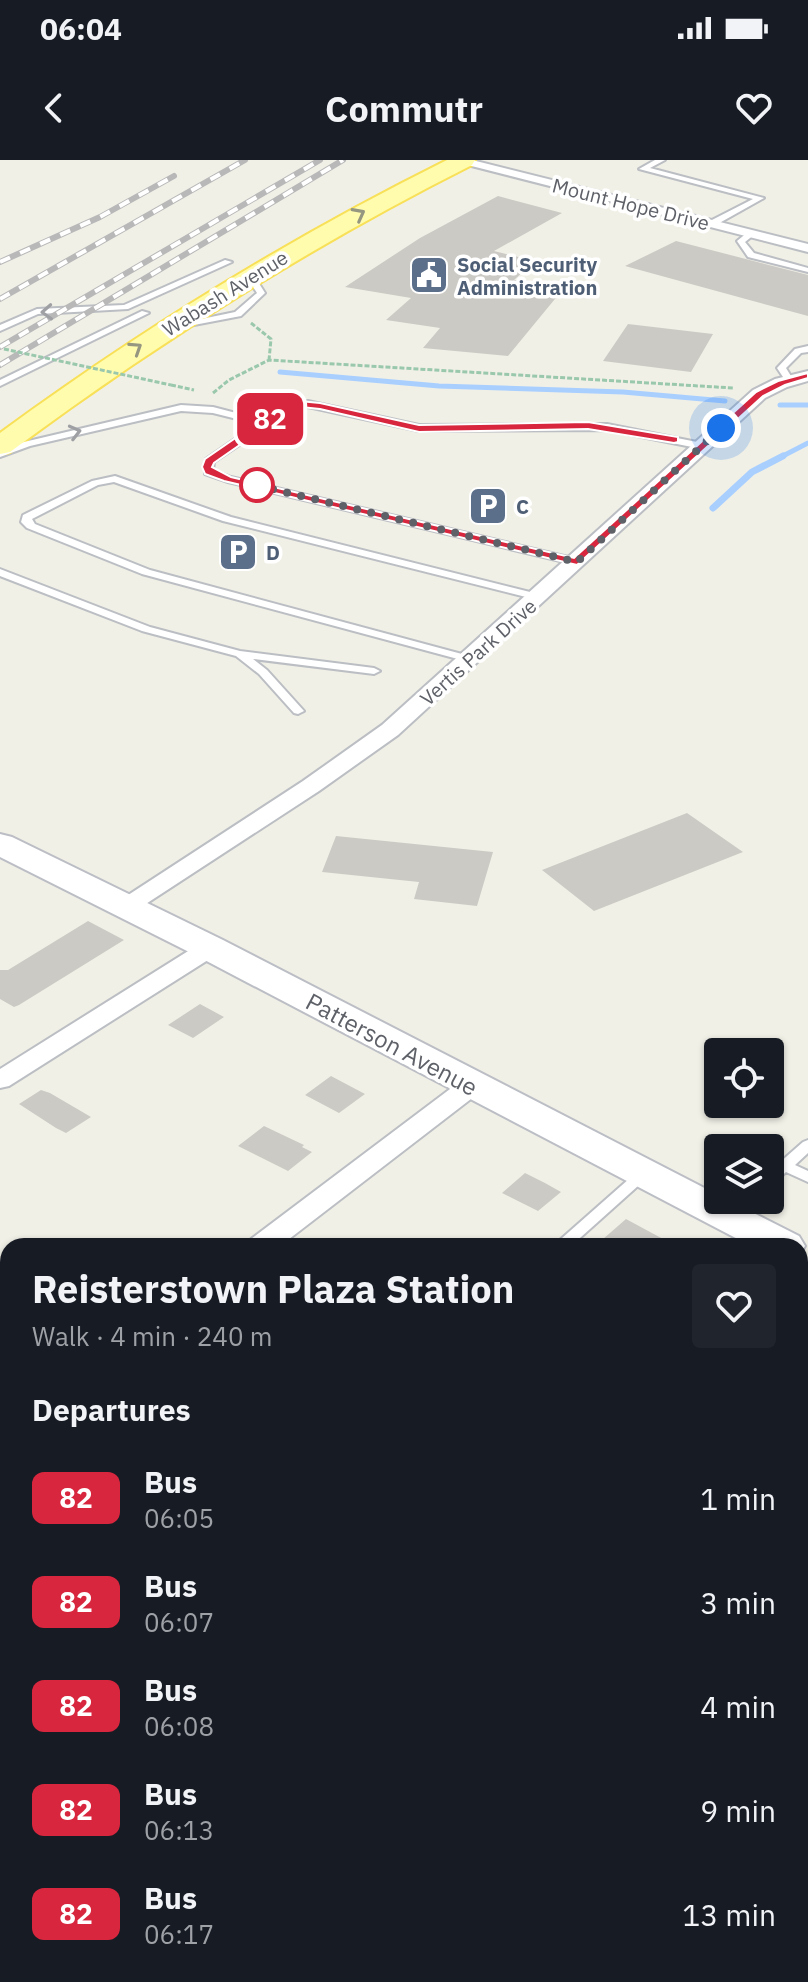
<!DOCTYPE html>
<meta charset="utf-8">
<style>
:root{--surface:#171b24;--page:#20242c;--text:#f1f3f6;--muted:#9ea1a6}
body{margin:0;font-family:"IBM Plex Sans",sans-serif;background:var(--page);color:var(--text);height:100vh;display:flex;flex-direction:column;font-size:30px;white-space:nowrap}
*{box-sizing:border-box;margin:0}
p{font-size:26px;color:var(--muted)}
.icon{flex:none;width:44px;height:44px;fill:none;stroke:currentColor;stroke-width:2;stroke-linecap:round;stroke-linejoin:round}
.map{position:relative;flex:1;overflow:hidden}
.drawer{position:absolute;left:0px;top:1078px;width:808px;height:744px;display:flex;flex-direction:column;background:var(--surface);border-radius:24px 24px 0 0;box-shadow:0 2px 6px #0004}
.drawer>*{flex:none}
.badge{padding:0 16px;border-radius:12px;font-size:28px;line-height:52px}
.fabs{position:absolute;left:704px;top:878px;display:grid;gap:16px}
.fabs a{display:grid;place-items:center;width:80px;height:80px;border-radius:8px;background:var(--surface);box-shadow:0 2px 6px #0004;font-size:40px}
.you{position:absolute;width:40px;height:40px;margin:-20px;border:6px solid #fff;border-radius:50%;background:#1a73e8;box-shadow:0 0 0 12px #1a73e833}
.map>.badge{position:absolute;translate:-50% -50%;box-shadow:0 0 0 4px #fff}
h2{padding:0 32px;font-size:30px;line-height:72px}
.round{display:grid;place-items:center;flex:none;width:84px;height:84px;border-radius:8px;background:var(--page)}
.headline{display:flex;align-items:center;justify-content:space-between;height:136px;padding:0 32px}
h1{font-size:38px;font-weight:700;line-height:60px}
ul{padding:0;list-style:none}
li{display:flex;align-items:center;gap:24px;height:104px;padding:0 32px}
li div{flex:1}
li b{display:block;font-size:30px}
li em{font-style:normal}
li .badge{min-width:88px;font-weight:700;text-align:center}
.status{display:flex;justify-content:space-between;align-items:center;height:56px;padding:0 40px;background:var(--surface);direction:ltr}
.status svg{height:22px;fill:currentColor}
header{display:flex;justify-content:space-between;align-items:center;height:104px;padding:0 32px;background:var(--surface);font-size:36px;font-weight:700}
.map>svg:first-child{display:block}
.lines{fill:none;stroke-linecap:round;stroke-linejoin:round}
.stream-far1{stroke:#a9cfff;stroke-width:5}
.stream{stroke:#a9cfff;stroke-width:7}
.building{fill:#cccac4}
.lane-casing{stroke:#bbbec3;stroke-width:4}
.street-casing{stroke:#bbbec3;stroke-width:4}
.secondary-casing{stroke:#bcbec5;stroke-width:4}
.primary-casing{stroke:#f8e059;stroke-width:4}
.path{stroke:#9ac8ad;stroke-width:3;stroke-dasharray:5 2;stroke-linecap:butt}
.lane{fill:#fff;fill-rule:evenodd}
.street{fill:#fff;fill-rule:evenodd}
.secondary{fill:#fff;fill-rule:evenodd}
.primary{fill:#fffcae;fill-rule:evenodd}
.rail-casing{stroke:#b8b8b9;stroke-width:6}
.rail{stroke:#fff;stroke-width:4;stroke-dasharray:11;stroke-linecap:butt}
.path-bridge{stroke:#9ac8ad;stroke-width:3;stroke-dasharray:5 2;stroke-linecap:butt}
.oneway{stroke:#969780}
.oneway2{stroke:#9ea0a4}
.line{fill:#d7263d;stroke:#fff;stroke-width:2}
.walk{stroke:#5e6168;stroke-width:8;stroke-dasharray:0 14.4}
.stop-dot{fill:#fff;stroke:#d7263d;stroke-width:4}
.labels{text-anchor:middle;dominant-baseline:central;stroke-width:7;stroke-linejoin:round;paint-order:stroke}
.far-street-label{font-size:20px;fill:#5e6168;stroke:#fff}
.far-service-label{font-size:20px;font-weight:bold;fill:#4e5e75;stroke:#fff;text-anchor:start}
.street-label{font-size:24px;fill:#5e6168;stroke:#fff}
</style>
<div class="status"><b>06:04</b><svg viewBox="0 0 49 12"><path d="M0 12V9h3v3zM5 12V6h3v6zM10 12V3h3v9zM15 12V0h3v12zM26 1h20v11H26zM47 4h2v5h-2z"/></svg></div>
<header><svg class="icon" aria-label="back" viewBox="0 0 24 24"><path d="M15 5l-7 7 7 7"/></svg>Commutr<svg class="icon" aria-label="heart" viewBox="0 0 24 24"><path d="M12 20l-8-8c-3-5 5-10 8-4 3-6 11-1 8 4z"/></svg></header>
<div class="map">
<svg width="808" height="1822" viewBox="0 0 808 1822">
<rect width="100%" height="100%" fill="#f1f0e7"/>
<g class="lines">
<path class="stream-far1" d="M280 212 439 226 623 232 725 241
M780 245H808
M779 298 808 283"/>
<path class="stream" d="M713 348 752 312 783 296"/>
</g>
<path class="building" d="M498 36 562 53 494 91 535 101 514 120 564 128 508 196 423 188 440 168 386 160 411 138 345 127 420 78Z
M676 81 808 115V156L625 106Z
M628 164 713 174 691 212 603 201Z
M687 653 743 692 594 751 542 710Z
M336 676 493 692 477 746 414 739 419 722 322 712Z
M88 761 124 780 19 845 14 847 0 839V810H8Z
M200 844 224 857 193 878 168 865Z
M331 916 365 934 339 953 305 935Z
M41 930 50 933 91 957 66 973 56 968 19 944Z
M264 966 304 985 302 987 312 992 288 1011 238 986Z
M525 1013 545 1023 561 1032 538 1051 502 1033Z
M626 1059 676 1086H595Z"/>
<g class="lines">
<defs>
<path id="lane" d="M655 0H665L650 8 764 38 714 66H708V62L753 39 639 9Z
M748 72 755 74 745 82 754 93 808 108V112L748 97 737 81Z
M225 100 232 102 128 149 38 154 0 171V165L37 149 124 145Z
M247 114H253L265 133 241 156 173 169V165L235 152 257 133 246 116Z
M142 151 149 153 0 226V220Z
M808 186V192L801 193 786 208 794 221 787 223 777 208 795 189Z
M308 241 419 265 607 264 702 283 707 286 702 289 607 270 419 271 308 247 292 249 214 302 213 310 231 317 581 400V404L577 405 228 322 205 314 206 299 254 266 249 262 213 253 181 251 30 286 0 297V291L24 282 181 245 213 247 255 258 260 262 286 245Z
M115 316 231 357 542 435 543 437 538 440 223 361 114 322 98 325 32 359 35 364 150 410 473 497 474 499 469 502 142 414 27 368 21 362 23 355 92 321Z
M0 409 150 467 240 491 374 508 380 511 374 514 253 499 267 510 304 551 298 554 294 553 259 514 236 496 142 471 0 416Z
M808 980V993L795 1005 808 1011V1022L786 1012 775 1022 770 1024V1011L803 982Z
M643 1009 648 1011 650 1014 648 1017 571 1086H553L638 1011Z
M737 1040H753L732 1061H722L719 1057Z"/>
<path id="street" d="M448 0H472L808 84V92Z
M808 211V221L787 227 765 238 398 575 319 631 135 751H119L115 746 119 741 303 621 382 565 753 230 775 219Z
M210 781 219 783 222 788 219 793 9 926 0 928V909L201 783Z
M471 918 480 920 484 926 480 932 280 1086H247L251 1079 462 920Z
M8 1267V1292L0 1294V1269Z
M0 1432 8 1435V1464L0 1462Z
M808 1673V1712L800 1715V1676Z
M8 1786V1814H22L15 1822H0V1789Z
M470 1814H515L518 1822H474Z
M689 1814H730L726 1822H686Z"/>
<path id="secondary" d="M0 674 12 677 223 780 718 1035V1040H728L799 1076 805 1086 800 1094V1086H751L197 796 0 697Z"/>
<path id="primary" d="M447 0H475L472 5C309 87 157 183 10 292L0 294V273C142 169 290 78 447 0Z"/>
</defs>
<use href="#lane" class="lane-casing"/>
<use href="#street" class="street-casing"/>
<use href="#secondary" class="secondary-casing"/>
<use href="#primary" class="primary-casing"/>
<path class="path" d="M251 163 271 179 269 200
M171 225 194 230
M213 233 229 220 269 200 733 228"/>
<use href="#lane" class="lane"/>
<use href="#street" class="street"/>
<use href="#secondary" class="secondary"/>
<use href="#primary" class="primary"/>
<defs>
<path id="rail" d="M0 102 100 57 174 16
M0 139 245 0
M0 187 320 0
M0 205 343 0"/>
</defs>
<use href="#rail" class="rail-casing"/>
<use href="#rail" class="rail"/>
<path class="path-bridge" d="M4 189 171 225"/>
</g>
<defs><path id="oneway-chevron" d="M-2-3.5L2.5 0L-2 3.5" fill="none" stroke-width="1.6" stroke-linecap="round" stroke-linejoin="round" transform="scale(2)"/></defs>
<g class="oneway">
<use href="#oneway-chevron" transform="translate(359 54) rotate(-28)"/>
<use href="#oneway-chevron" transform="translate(136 188) rotate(-33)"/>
</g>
<g class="oneway2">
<use href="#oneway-chevron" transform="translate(47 152) rotate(177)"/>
<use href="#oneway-chevron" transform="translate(75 272) rotate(-14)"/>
</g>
<path class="line" d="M808 213V218L785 225 763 236 577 405 224 321 205 314 202 307 205 299 273 252 299 241 320 243 419 265 588 262 678 277V282L674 283 588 269 419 272 320 249 301 247 280 257 214 303 212 307 231 317 574 398 756 232 778 221Z"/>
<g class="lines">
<path class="walk" d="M257 325 251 324 577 402 721 268"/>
</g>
<defs>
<symbol id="civic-square" viewBox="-11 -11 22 22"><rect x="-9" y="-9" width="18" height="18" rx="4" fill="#5c6f8a" stroke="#fff"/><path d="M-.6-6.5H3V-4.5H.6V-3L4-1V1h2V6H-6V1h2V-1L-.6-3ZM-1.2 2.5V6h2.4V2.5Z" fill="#fff"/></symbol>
<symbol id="parking-square" viewBox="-11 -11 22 22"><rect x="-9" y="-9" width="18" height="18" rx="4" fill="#5c6f8a" stroke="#fff"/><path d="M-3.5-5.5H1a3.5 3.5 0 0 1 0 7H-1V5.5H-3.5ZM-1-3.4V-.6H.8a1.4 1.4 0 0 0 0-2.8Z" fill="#fff"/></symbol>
</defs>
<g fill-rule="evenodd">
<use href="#civic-square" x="407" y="93" width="44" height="44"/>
<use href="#parking-square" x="466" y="324" width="44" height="44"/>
<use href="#parking-square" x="216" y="370" width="44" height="44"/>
</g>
<circle class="stop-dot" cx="257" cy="325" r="16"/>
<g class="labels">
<g class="far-street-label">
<text transform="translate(631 44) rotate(14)">Mount Hope Drive</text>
<text transform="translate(225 133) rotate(-32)">Wabash Avenue</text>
<text transform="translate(478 492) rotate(-42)">Vertis Park Drive</text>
</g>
<g class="far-service-label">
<text x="457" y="104">Social Security<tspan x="457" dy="23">Administration</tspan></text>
<text x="516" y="346">C</text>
<text x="266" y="392">D</text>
</g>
<g class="street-label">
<text transform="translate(392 884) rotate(28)">Patterson Avenue</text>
</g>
</g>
</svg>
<div class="fabs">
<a><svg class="icon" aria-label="locate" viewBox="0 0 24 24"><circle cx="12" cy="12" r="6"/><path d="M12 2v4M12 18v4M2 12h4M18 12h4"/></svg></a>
<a><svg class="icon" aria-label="layers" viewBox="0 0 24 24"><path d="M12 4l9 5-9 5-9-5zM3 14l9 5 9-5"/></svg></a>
</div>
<div class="you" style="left:721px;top:268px"></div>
<b class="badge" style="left:270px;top:259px;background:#d7263d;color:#fff">82</b>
<section class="drawer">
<div class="headline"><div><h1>Reisterstown Plaza Station</h1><p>Walk · 4 min · 240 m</p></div><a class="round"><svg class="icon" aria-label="heart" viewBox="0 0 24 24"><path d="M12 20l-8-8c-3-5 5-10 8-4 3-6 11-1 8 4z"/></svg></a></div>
<h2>Departures</h2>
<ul>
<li><span class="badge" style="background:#d7263d;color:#fff">82</span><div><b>Bus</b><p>06:05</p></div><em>1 min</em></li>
<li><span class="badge" style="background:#d7263d;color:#fff">82</span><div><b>Bus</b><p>06:07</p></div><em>3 min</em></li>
<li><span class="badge" style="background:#d7263d;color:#fff">82</span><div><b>Bus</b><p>06:08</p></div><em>4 min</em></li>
<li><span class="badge" style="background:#d7263d;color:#fff">82</span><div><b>Bus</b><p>06:13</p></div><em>9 min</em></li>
<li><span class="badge" style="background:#d7263d;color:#fff">82</span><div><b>Bus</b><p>06:17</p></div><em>13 min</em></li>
</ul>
</section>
</div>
